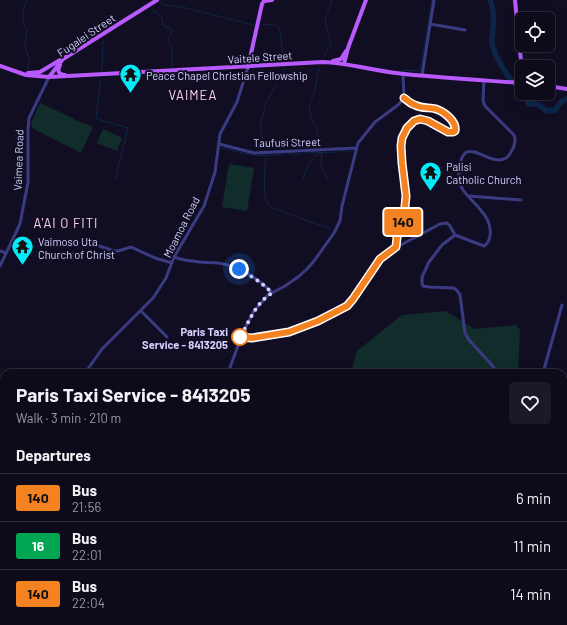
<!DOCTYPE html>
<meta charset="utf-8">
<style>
:root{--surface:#0d0a1a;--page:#1b1827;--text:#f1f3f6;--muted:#9a9aa2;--line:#2d2b39}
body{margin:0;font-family:Barlow,sans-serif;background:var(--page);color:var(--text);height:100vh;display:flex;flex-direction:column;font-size:15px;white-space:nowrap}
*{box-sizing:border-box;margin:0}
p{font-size:13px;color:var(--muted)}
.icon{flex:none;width:22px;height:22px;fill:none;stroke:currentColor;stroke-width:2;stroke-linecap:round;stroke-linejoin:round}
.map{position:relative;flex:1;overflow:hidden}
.sheet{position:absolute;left:0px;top:369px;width:567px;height:256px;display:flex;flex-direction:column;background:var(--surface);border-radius:12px 12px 0 0;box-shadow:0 4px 16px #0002,0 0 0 1px var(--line)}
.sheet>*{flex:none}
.badge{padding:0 8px;border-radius:3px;font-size:14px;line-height:26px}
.fabs{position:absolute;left:515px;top:12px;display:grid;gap:8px}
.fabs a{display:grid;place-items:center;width:40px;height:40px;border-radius:6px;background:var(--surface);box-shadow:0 4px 16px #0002,0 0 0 1px var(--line);font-size:20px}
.you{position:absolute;width:20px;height:20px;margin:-10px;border:3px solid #fff;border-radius:50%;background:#1a73e8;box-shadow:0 0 0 6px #1a73e833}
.map>.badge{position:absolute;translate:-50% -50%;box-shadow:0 0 0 2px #fff}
h2{padding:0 16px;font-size:15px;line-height:36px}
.round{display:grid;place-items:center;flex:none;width:42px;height:42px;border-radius:6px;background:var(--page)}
.summary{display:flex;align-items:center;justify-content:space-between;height:68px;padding:0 16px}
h1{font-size:19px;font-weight:700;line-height:30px}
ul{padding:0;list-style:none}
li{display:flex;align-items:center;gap:12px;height:48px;padding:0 16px;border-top:1px solid var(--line)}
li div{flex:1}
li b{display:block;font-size:15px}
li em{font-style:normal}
li .badge{min-width:44px;font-weight:700;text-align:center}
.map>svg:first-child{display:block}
.green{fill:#112d2b}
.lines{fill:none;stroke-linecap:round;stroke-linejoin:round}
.stream{stroke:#0d2648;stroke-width:1}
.river{stroke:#0d2648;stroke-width:5.5}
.minor{stroke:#3a3b82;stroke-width:3}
.major{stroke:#b85afd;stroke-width:4}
.line-casing{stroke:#fff;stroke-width:9}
.line{stroke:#f58220;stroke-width:6}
.walk{stroke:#d4d1fe;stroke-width:4;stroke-dasharray:0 7.2}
.stop-dot{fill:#fff;stroke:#f58220;stroke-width:2}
.labels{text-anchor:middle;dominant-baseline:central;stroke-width:4;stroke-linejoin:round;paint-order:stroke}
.street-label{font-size:11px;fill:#d4d1fe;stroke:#110e23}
.poi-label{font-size:11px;fill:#d4d1fe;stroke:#110e23;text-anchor:start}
.stop-label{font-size:11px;font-weight:bold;fill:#d4d1fe;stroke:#110e23;text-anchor:end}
.quarter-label{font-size:13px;letter-spacing:1px;fill:#fed3f1;stroke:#110e23}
</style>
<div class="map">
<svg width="567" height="625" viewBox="0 0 567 625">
<rect width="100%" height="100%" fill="#110e23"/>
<path class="green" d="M40 103 73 118V119L93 127 81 153 32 128 31 123Z
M103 129 122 138 117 151 97 143Z
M229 164 254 168 247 211 222 207Z
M445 311 475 329 516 325 520 330 518 373H351L357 351 402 315Z
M567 592V625H163L167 621H563V593Z"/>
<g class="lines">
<path class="stream" d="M161 1 164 5 182 7 254 25
M152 10 161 16 163 25 171 29 172 31 169 38V43L172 48V66
M263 25 273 24 279 27 284 59
M323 58 331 44C329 34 324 25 326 15 328 10 331 5 332 0
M319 68 315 90 309 106 312 120 317 129 320 148
M27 70 30 63 25 45 27 31 23 22V11L27 0
M102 70 103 40
M403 72V70L420 71 432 0
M101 79 96 117 97 119 128 128 115 180
M221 148C237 151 255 158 271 155
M265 150 260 127 266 102 283 74 285 70
M340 151H352
M304 153 337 152
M322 153 321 167 328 180
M287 154H301
M266 155 264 184 265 197 268 204 273 208 300 218 331 229
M274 155 283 154
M315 157 316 155 321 154
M302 181 308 165 312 159"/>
<path class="river" d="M490 0C494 9 494 18 493 28 493 33 491 38 492 44 495 57 503 69 511 80 514 84 519 86 522 91
M523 93 526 96 527 100 529 104C531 104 533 104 535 104 540 103 542 108 546 111L555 110 562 101 567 99"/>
<path class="minor" d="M430 24 465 30
M422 75 434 0
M219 144 254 153 356 148
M469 196 521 200
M455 235 484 246C488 244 489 241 490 236 493 216 473 204 463 190 460 185 458 179 459 173 462 128 488 169 506 158 510 156 512 150 514 146 515 141 516 138 513 134L485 106 483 101 484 80
M93 244 114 251H118L131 247 155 258 172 263
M395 247 399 246 440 224 447 223 450 226 455 235 442 245 429 262 422 277V283L423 286 429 287 453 288C456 289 458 291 460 295L465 333 469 340 491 364 498 373
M0 251 6 253
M174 257C180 259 186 261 193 261 201 263 209 262 218 263 236 265 260 279 272 293
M0 266 20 224 28 182V129L29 118 49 77
M141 311 167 337
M240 337 252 338 289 332 318 321 347 306 353 299 374 268 380 259 395 247 397 237 404 217 406 196 402 163 401 146 402 138 407 127 415 121 420 119 428 121 449 132 455 131C457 122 445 112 436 109 430 107 422 109 415 105 411 104 408 101 404 98
M85 373 102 349 153 298 166 278 174 257 204 206 215 172 220 134 237 102 248 67
M228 373 243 332 254 311 268 295 285 286 298 277 307 269 314 261 334 233 340 221 342 206 358 143 375 122 398 105 404 98 403 74
M543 373 562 305
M563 391 567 382
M563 518 567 505
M0 534 4 526
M0 599 4 600
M563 611 567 609
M80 621 92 625
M557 621 558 625
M136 625 138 621
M305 625 307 621
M535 625 543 621"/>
<path class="major" d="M515 0 519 44 522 67
M333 61 341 59 346 51
M344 64 348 48 366 0
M60 65C57 71 58 74 65 75
M0 66 26 75 49 77 323 62C348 63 371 70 396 73 438 78 480 80 522 83
M248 67 262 4 264 1 272 0
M28 73 40 72 60 60
M49 77 63 59 157 0
M548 86 567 89"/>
</g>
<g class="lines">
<defs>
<path id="line" d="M240 337 252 338 289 332 318 321 347 306 353 299 374 268 380 259 396 247 397 237 404 217 406 196 402 163 401 146 402 138 407 128 414 121 420 119 428 121 448 132H453L455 131C457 122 445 112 436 109 430 107 422 109 415 105 411 104 408 101 404 98"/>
</defs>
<use href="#line" class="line-casing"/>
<use href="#line" class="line"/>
<path class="walk" d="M239 269C251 276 263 283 272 293 255 303 249 323 240 337"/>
</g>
<defs>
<symbol id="temple-pin" viewBox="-11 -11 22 30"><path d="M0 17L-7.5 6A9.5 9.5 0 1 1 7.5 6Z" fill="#03ebf8" stroke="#110e23"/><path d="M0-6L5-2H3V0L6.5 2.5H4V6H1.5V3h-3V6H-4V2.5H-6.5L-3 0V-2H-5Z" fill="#111"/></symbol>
</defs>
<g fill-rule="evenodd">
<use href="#temple-pin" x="118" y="62" width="25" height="34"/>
<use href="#temple-pin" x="418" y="160" width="25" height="34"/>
<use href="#temple-pin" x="10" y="234" width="25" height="34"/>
</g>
<circle class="stop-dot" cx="240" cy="337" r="8"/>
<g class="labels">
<g class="street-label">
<text transform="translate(86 35) rotate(-34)">Fugalei Street</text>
<text transform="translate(260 57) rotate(-4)">Vaitele Street</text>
<text transform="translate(287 142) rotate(-1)">Taufusi Street</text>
<text transform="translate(18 160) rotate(-88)">Vaimea Road</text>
<text transform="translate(181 227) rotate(-63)">Moamoa Road</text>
</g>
<g class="poi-label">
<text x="146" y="75">Peace Chapel Christian Fellowship</text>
<text x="446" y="166">Palisi<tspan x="446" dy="13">Catholic Church</tspan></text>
<text x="38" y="241">Vaimoso Uta<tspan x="38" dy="13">Church of Christ</tspan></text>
</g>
<g class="stop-label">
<text x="228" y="331">Paris Taxi<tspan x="228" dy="13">Service - 8413205</tspan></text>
</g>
<g class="quarter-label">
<text x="193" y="95">VAIMEA</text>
<text x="66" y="223">A'AI O FITI</text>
</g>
</g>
</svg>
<div class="fabs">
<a><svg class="icon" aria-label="locate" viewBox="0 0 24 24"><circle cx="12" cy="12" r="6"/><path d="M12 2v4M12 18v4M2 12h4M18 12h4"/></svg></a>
<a><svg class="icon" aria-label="layers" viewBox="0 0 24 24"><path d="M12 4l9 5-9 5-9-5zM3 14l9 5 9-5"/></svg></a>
</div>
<div class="you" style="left:239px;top:269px"></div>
<b class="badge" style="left:403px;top:222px;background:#f58220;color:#111">140</b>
<section class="sheet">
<div class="summary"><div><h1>Paris Taxi Service - 8413205</h1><p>Walk · 3 min · 210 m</p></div><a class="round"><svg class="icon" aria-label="heart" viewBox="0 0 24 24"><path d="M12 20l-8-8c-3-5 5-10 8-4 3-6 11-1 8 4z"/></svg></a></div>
<h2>Departures</h2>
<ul>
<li><span class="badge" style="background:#f58220;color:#111">140</span><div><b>Bus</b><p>21:56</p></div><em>6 min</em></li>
<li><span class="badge" style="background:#00a651;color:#fff">16</span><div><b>Bus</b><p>22:01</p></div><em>11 min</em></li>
<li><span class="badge" style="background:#f58220;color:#111">140</span><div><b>Bus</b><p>22:04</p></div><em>14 min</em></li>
</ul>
</section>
</div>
